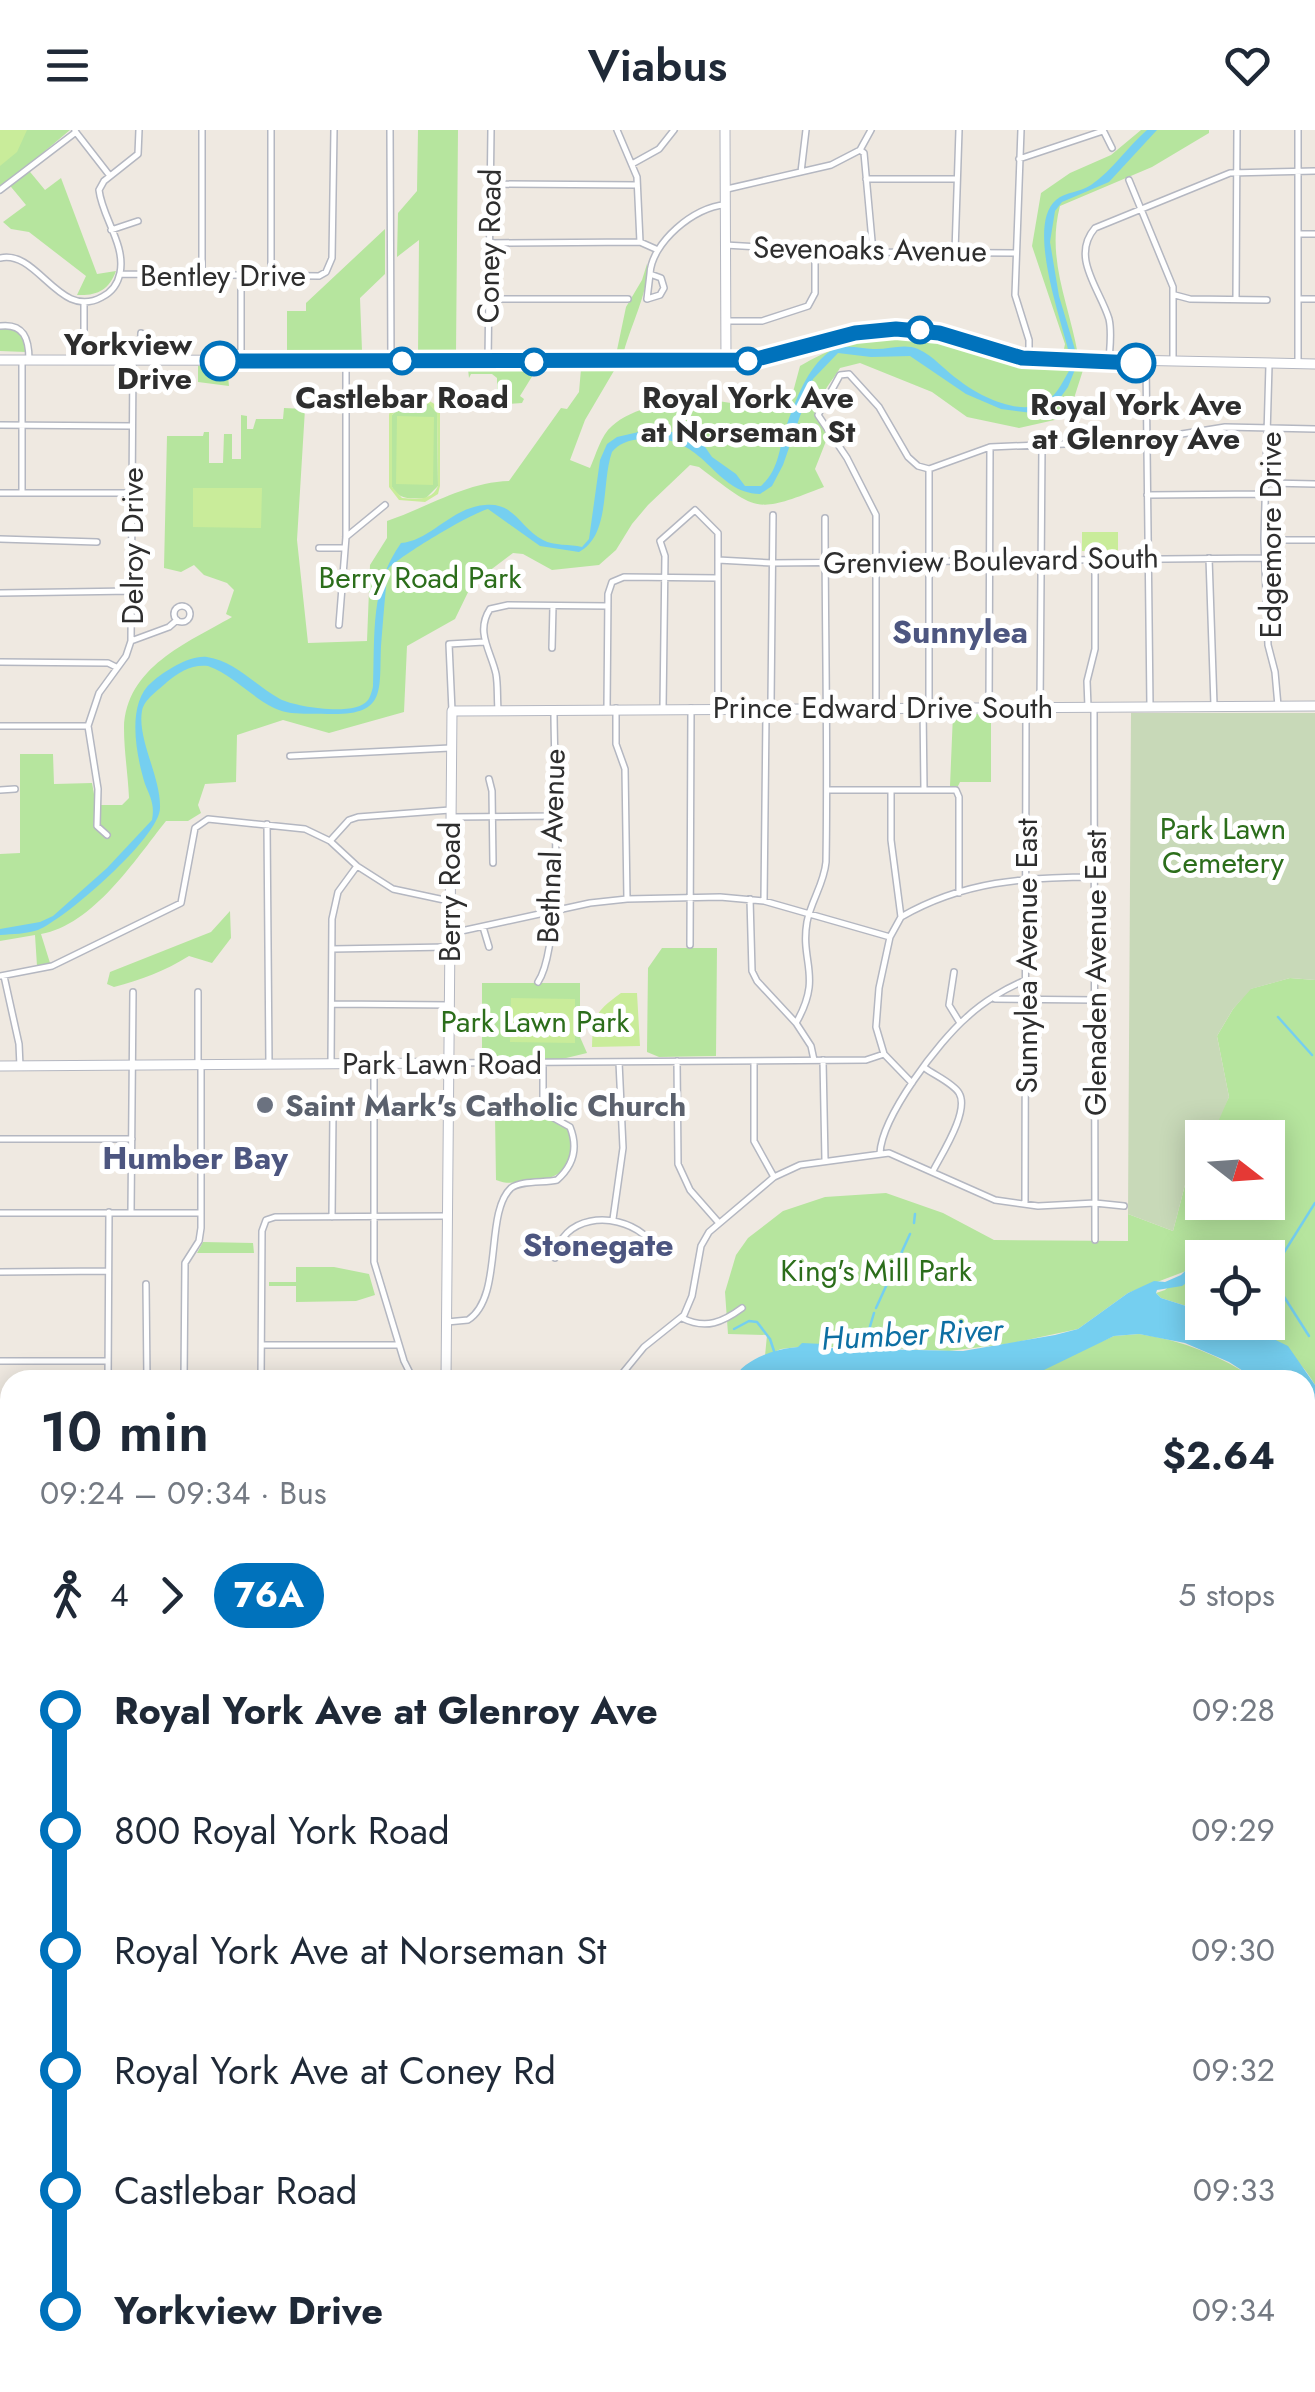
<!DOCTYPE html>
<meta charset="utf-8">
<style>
:root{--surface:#fff;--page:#f6f6f7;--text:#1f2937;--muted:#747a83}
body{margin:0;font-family:Jost,sans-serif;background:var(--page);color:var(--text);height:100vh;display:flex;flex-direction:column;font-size:38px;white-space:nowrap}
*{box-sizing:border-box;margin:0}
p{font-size:32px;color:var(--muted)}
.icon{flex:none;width:55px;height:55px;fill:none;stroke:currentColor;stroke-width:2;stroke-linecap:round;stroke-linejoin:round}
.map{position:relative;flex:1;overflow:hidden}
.side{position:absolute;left:0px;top:1240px;width:1315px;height:1022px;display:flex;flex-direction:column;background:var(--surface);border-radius:30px 30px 0 0;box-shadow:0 5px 25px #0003}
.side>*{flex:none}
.badge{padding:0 20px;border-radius:32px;font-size:35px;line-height:65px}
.needle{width:65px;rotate:107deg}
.fabs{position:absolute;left:1185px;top:990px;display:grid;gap:20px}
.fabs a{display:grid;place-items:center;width:100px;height:100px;border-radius:0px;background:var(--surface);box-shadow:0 5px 25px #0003;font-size:50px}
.map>.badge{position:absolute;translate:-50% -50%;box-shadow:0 0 0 5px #fff}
.legs{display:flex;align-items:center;gap:15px;height:110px;padding:0 40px;font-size:32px}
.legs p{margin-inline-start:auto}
.head{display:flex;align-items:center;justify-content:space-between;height:170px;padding:0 40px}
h1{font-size:55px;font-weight:600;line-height:75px}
ul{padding:0 40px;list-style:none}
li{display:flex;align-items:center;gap:35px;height:120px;font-size:38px}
li i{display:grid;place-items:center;width:15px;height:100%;margin:0 12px;background:currentColor}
li i::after{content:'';width:25px;height:25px;margin:-12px;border:8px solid;border-radius:50%;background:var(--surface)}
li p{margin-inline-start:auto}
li:first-child i{background:linear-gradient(#0000 50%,currentColor 0)}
li:last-child i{background:linear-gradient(currentColor 50%,#0000 0)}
header{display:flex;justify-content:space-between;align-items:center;height:130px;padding:0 40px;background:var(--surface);font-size:45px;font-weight:600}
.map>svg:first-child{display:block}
.green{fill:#b6e59e}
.cemetery{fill:#c8d9b8}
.pitch{fill:#c9ec9a;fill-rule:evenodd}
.water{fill:#75cff0}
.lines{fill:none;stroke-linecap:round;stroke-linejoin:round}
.stream{stroke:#75cff0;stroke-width:2.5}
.street-casing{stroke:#b4b7c1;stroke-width:8}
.secondary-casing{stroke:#b4b7c1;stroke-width:11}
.primary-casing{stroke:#c9c9c9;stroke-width:12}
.highway-casing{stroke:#c9c9c9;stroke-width:15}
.street{stroke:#fff;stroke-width:5}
.secondary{stroke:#fff;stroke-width:9}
.primary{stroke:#f2d163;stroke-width:10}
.highway{stroke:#ffa35c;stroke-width:12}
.tram{stroke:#a3a6b8;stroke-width:2.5}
.rail-casing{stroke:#a3a6b8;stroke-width:6}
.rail{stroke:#fff;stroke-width:2.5;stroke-dasharray:8;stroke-linecap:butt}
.line-1-casing{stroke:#fff;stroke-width:22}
.line-1{stroke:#0072bc;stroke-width:15}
.stop-1-dot{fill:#fff;stroke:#0072bc;stroke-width:5}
.worship-dot{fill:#6b7280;stroke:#fff;stroke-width:4}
.labels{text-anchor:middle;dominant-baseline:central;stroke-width:10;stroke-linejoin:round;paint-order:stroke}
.street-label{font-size:30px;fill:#2e2e2e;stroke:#fff}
.stop-label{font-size:30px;font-weight:bold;fill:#2e2e2e;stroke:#fff}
.park-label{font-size:30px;fill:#2c6e1b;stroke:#fff}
.worship-label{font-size:30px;font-weight:bold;fill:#5b616d;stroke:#fff;text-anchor:start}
.neighbourhood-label{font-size:32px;font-weight:bold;fill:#4d5680;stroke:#fff}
.water-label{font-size:32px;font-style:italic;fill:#0d6fa3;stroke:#fff}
</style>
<header><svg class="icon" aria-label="menu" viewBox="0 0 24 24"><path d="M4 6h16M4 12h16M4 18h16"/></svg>Viabus<svg class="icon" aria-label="heart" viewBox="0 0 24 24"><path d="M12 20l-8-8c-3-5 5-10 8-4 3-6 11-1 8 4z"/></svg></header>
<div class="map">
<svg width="1315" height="2262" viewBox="0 0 1315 2262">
<rect width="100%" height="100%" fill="#efe9e1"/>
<path class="green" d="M0 0H70L26 37 45 60 61 48 97 144 116 141C109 160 97 166 77 165L86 146 29 102 11 99 3 92 26 75 7 52 0 56Z
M418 0H458L456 223H418L419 110 397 127 398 83 417 61Z
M1141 0H1209V3L1152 37 1060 76C1046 129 1069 173 1078 225L1063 224 1065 214 1032 116 1041 63 1070 43 1111 25Z
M385 99V144L360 168 362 221H287V181H306V173Z
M647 134C650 158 631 195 624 221L617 220 626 177 642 150Z
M6 197 17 199 25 210 26 222 0 221V200Z
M886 207 935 211 1031 239 1084 237 1068 287 1019 298 967 287 932 262 860 233 840 238C824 264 805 277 828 306L815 339 824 357C754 384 759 382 699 337L690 335 648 375 632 394 616 420 599 435 552 440 523 424 513 423 472 454 455 489 407 516 404 582 329 603 283 590 237 605 236 652 205 654 198 675 201 683 188 691H166C135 730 93 795 41 804L50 833 37 836 35 805 0 811V724L20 723V624H53L54 654 92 653 96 675H122L129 668C128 645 124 621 124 598 126 537 187 513 232 487L226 484 234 460 227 453 204 445 194 435 181 442 164 438 167 306H203L204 302H209V333H223L224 304H232V329H241V285L247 286V299H253L256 289H283L284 278 305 279 297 410 308 513 367 511 370 435 387 408V391C426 378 466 352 509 351L561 278 567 279 579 262 581 239H615L585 290 570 330 590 338C596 325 601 305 612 296 636 274 687 268 718 271 741 274 766 280 789 277L800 236C829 219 853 210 886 207Z
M198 236H227L229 256 198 252Z
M468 239 536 240 520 266 524 269 522 273 494 275 497 274V248L492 244H471L469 248Z
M403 273 430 274 437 283 438 356 426 368C412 368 399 371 392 357V285Z
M953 584H991V652H960L957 658 950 656Z
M230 781 231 808 212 833 189 826C165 841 141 850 114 857L107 854 110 842 211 802Z
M662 818H717L716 926 659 927 647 922 648 838Z
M1290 848 1315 850V1255C1299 1226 1271 1208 1241 1193L1268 1192V1128H1202V1181L1161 1168 1156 1163 1165 1160 1186 1141 1128 1163 1078 1199 1013 1213 949 1221 867 1217H798L781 1219 765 1226 767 1205 728 1204 725 1162 736 1125 748 1108 783 1081 825 1067 886 1063 943 1083 994 1110 1128 1111V1084L1173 1101 1186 1051 1202 1019V1072H1268V1008L1208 1007 1229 967 1217 906 1233 879 1250 859Z
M482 853H580V907L587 923 562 929 482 930Z
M541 984 546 989 568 996C579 1032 564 1050 529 1051 516 1052 508 1055 496 1050L495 985Z
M203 1112 253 1113 254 1123H197Z
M296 1137H334L369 1144 375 1165 356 1171 296 1172V1156H269V1152H296Z
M1139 1204C1182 1210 1221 1226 1257 1250H1012L1114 1206Z
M1314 1297 1315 1351 1310 1356 1305 1352V1307Z
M0 1359H10V1411L0 1410Z
M0 1764H10V1805L0 1804Z
M332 2252 487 2253 481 2262H305Z
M1164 2252 1202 2253 1219 2262H1122Z"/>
<path class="cemetery" d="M1131 583H1315V850L1290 848 1251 859 1233 879 1217 906 1229 967 1214 1001 1208 1007 1202 1008V1019L1186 1051 1173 1101 1128 1084Z"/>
<path class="pitch" d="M0 0H27L17 22 0 36Z
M402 270C418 270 433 266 440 282V356L438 364 425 372 399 370 389 357V285L391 277ZM403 273 429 274 437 283 438 356C432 371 416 369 402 368L392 357V285Z
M397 286 434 287 433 355 396 354Z
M193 358H262L261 398 193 397Z
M1082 402H1118V422L1082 421Z
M621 863H637L640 916 592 917C593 886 595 882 621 863Z
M511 868 575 869V913L510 912Z"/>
<path class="water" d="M1147 0H1157L1109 52 1062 72 1055 81 1050 112 1059 166 1076 223V237L1068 257 1055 275 1032 283 1001 279 966 264 910 226 871 227 838 223 813 249 783 335 772 356 760 364C711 363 707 301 639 309 628 311 619 313 612 322 601 352 611 405 579 422L540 416 488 379C470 384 401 425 388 439 385 464 383 491 381 516 379 562 387 586 327 584 309 583 291 586 274 578 250 566 233 545 208 536 192 534 179 542 167 552 159 560 144 569 142 581 137 609 161 647 160 678 160 707 65 789 38 800 26 804 13 804 0 805V799L40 792 53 786 107 738 152 690C155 674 150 667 145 654 136 625 126 573 152 552 165 541 189 525 207 527 235 531 256 556 280 569 296 577 356 587 368 570 370 568 373 558 373 556 375 505 370 456 401 413 430 411 452 377 485 375 515 372 520 398 543 410 554 416 570 414 582 417L589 409 600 330 607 314 617 307 643 301 672 302 703 314 712 327 736 344 745 356H761C780 339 779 316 787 294 796 270 807 238 829 222 842 213 858 218 873 219 888 220 903 213 918 219 934 226 945 241 960 251 979 266 1021 287 1045 272 1059 264 1064 248 1072 236 1066 201 1024 97 1056 70 1065 62 1081 62 1091 55 1113 40 1127 17 1147 0Z
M1193 1133 1197 1138 1195 1147 1182 1156 1157 1160 1156 1163 1161 1168 1202 1181V1192L1241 1193 1288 1216 1315 1255V1298L1305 1289V1250H1257L1229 1232 1185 1213 1139 1204 1114 1206 1044 1240 1012 1250H733C744 1228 776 1219 798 1217L802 1213 823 1214 824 1218 963 1221 1055 1205 1078 1199 1128 1163 1154 1151 1165 1152 1181 1145Z
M0 1529H10V1580H0Z
M0 1589H10V1681H0Z
M0 1695H10V1736H0Z
M3 1803 10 1805V1866L0 1875V1804Z
M348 2252 398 2253V2262H307Z"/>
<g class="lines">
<path class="stream" d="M1278 887 1312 925
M914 1093 915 1084
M1268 1148 1315 1073
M1268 1151 1281 1162 1309 1206
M876 1178 910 1104
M734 1199 749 1191 757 1192 770 1209 774 1221
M863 1220 874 1183"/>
<defs>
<path id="street" d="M390 0 391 231
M617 0 637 47 640 112
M1021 0 1015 165 1029 210V228
M1103 0 1112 18
M75 1 110 46
M860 20 864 23 873 122
M1019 29 1103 1
M632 34 659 19 674 0
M801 42 806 0
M866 49H957
M1129 50 1173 157V232
M491 54 637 55
M727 59 831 35 860 20 871 0
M0 60 76 2
M111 100 138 91
M1298 104H1315
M490 113 640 112 658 120
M725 115 841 122 1015 123
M955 122 959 0
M0 128C38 119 59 191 102 167 112 162 118 153 120 143 126 115 102 87 99 60L104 51 138 24 139 0
M120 144 319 146 326 142 332 128 334 0
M202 144V0
M271 144V0
M1175 165 1190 169 1267 170
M488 169H628
M647 169 660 165 664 158 661 148 650 144C651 113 695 76 725 75
M647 169 650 144
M1236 169 1237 0
M1298 169H1315
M84 172V229
M726 191H762L808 176 815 163V119
M0 196C24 193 29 209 29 230
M22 230V363
M140 230 141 203
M1109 230C1110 216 1112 202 1109 189 1100 159 1070 127 1095 98L1230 43 1315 41
M241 231V144
M488 231 491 0
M1146 231 1150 576
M1298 234V0
M1269 235 1264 410 1268 515 1275 542 1278 576
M0 295 132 296
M1266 353 1315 354
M0 363H132
M1147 365 1264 364
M346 407 385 375
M0 409 97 412
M1264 410H1315
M319 418H345
M1209 428 1214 575
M718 430 772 433 1265 428
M0 463 132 461
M174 484a8 8 0 1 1 16 0a8 8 0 1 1-16 0Z
M339 495 346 407V231
M131 511 169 497 177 490
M552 518 553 476
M0 532 108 533 116 537
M929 576V339
M923 577 924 659
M989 577 990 317
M1040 577 1042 316
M1088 577 1087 551 1095 519V428
M607 578 608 464 612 452 624 447 718 448
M616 578V614L625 639 627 769
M663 578 665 426 660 411 695 380 718 403V578
M876 578V385L847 328 818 285 840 245 849 244 879 277 908 327 918 336 929 339 990 317 1138 311 1225 297 1315 299
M498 579C497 567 498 555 496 544 491 521 475 502 490 479L508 475 608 476
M1094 580 1095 1110
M452 581 449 514 484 512
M0 596H88
M290 626 450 618
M489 649 492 661 493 733
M0 660 15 659
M827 660H956L959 667V763
M891 660V710L901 787 890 807 879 858 876 897 884 924 912 953
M453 687 553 686
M267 694 269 934
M107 705 97 696 98 659 88 596 99 563 126 526 131 511 133 230
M330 711 349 690 358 687 450 680
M750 769 752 841 757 851 796 893
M764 771 766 585 771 571 773 385
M901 787C963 751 1026 747 1095 747
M483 797 489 817
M452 803 590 773 627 769 720 767 764 771 890 807
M690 815 691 578
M332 819 448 817
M954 842 949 875 960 893
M0 846 52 836 181 773 195 698 208 689 305 699 330 711 357 736 393 759 449 771
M4 846 19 914 20 936
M538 852C564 813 554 638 554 582
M198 862V934
M995 869 1096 870
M332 874 449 875
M814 930 811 916 796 893C823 846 800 833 807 792 811 771 824 754 826 732 828 617 825 503 825 388
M823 930 825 1030
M677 931 678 1034 690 1060 719 1093
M754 931V1011L774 1047
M331 933 332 789 338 762 357 736
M374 933V1132L404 1231 410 1243 421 1250
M448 933 866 930 884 924
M925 938C934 945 953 953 959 963 970 981 941 1025 933 1041
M0 1009H132
M880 1023C882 986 939 911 967 887 983 872 1006 858 1026 850
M1025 1074 1026 580
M131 1082 133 862
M0 1083H201
M332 1087 333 983
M613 1089 623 1018 619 932
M555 1128C561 1085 614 1081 643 1104
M0 1142 107 1141
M146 1154 147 1250
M682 1188C706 1200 723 1192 742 1178
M447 1192 468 1190C504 1167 484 1083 511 1058 521 1050 545 1053 557 1050 574 1035 578 1017 570 997L543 982V934
M262 1215H398
M0 1231H107
M108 1250 109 1082
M184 1250 185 1133 199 1111 201 1098V937
M261 1250 262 1101 266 1090 275 1087 447 1086
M617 1250 644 1217 684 1185 692 1166 701 1116 709 1102 774 1047 800 1035 889 1023 995 1070 1038 1076 1095 1073 1124 1076
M1305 1354 1315 1362
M0 1355H10
M1305 1416 1315 1412
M1305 1489 1315 1484
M1305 1559 1315 1552
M1305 1786H1315
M1305 1855H1315
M1305 1934H1315
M1305 2010H1315
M1305 2090H1315
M1305 2234H1315
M626 2252 843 2254
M284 2262 310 2252
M525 2262 566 2252
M1024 2262 1028 2252
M1071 2262V2252"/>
<path id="secondary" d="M725 0 726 231
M0 230 745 231 778 226 860 202 896 199 939 203 1029 228 1315 234
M0 936 447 933
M446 1250 452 581 1315 576
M0 1288H10
M1305 1697H1315
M1305 2170H1315
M0 2234 10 2231
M132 2262 133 2252
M145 2262 146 2252"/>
<path id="primary" d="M1305 1297 1315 1286
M0 1851 10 1865
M1259 2262V2252"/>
<path id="highway" d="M9 1884 10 1886
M0 2006 10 2001
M4 2023 10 2019
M0 2111 10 2148
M0 2145 10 2173
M0 2178 10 2210
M21 2252 23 2262
M32 2252 34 2262"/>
</defs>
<use href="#street" class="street-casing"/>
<use href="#secondary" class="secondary-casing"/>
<use href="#primary" class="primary-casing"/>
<use href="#highway" class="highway-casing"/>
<use href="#street" class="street"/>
<use href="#secondary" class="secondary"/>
<use href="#primary" class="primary"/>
<use href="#highway" class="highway"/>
<path class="tram" d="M0 1862 10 1876
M140 2262 141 2252"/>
<defs>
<path id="rail" d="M0 2044 10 2083
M1 2070 10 2104
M55 2252 58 2262"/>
</defs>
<use href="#rail" class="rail-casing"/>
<use href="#rail" class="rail"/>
</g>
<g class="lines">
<defs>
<path id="line-1" d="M220 231 753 230 855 203 896 199 939 203 1022 228 1136 233"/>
</defs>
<use href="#line-1" class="line-1-casing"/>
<use href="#line-1" class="line-1"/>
</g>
<g class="stop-1-dot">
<circle cx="920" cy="200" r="12"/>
<circle cx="220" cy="231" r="18"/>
<circle cx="402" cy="231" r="12"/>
<circle cx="748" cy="231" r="12"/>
<circle cx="534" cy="232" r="12"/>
<circle cx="1136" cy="233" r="18"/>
</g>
<circle class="worship-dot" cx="265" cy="975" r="10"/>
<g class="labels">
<g class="street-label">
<text transform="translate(489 116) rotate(-89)">Coney Road</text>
<text transform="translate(870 119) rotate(1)">Sevenoaks Avenue</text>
<text x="223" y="145">Bentley Drive</text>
<text transform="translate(1270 405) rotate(-90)">Edgemore Drive</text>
<text transform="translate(132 416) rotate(-90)">Delroy Drive</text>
<text transform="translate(991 430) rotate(-1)">Grenview Boulevard South</text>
<text x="883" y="577">Prince Edward Drive South</text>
<text transform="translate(551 716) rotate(-88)">Bethnal Avenue</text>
<text transform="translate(449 762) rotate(-90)">Berry Road</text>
<text transform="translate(1026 826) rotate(-90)">Sunnylea Avenue East</text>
<text transform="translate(1095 843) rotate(-90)">Glenaden Avenue East</text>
<text x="442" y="933">Park Lawn Road</text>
</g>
<g class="stop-label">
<text x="192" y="214" text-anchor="end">Yorkview<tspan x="192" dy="34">Drive</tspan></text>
<text x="402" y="267">Castlebar Road</text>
<text x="748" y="267">Royal York Ave<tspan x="748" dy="34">at Norseman St</tspan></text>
<text x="1136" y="274">Royal York Ave<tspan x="1136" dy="34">at Glenroy Ave</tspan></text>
</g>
<g class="park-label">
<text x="420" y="447">Berry Road Park</text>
<text x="1223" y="698">Park Lawn<tspan x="1223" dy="34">Cemetery</tspan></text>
<text x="535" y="891">Park Lawn Park</text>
<text x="876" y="1140">King's Mill Park</text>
</g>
<g class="worship-label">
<text x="285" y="975">Saint Mark's Catholic Church</text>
</g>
<g class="neighbourhood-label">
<text x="960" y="502">Sunnylea</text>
<text x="195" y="1028">Humber Bay</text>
<text x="598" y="1115">Stonegate</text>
</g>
<g class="water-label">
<text transform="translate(912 1204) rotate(-3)">Humber River</text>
</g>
</g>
</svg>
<div class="fabs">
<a><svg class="needle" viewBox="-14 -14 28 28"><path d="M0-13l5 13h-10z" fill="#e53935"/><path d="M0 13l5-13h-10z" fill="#747a83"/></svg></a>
<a><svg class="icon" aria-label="locate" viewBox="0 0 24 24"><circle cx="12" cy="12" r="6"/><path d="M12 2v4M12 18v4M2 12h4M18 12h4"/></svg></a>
</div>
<section class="side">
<div class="head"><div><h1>10 min</h1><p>09:24 – 09:34 · Bus</p></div><b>$2.64</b></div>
<div class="legs"><svg class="icon" aria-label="walk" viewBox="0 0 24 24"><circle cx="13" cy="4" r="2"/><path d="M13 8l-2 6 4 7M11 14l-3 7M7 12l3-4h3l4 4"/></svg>4<svg class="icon" aria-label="forward" viewBox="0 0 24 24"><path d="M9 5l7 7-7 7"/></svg><b class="badge" style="background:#0072bc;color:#fff">76A</b><p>5 stops</p></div>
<ul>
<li><i style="color:#0072bc"></i><b>Royal York Ave at Glenroy Ave</b><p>09:28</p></li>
<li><i style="color:#0072bc"></i><span>800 Royal York Road</span><p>09:29</p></li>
<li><i style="color:#0072bc"></i><span>Royal York Ave at Norseman St</span><p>09:30</p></li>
<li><i style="color:#0072bc"></i><span>Royal York Ave at Coney Rd</span><p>09:32</p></li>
<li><i style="color:#0072bc"></i><span>Castlebar Road</span><p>09:33</p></li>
<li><i style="color:#0072bc"></i><b>Yorkview Drive</b><p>09:34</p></li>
</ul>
</section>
</div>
